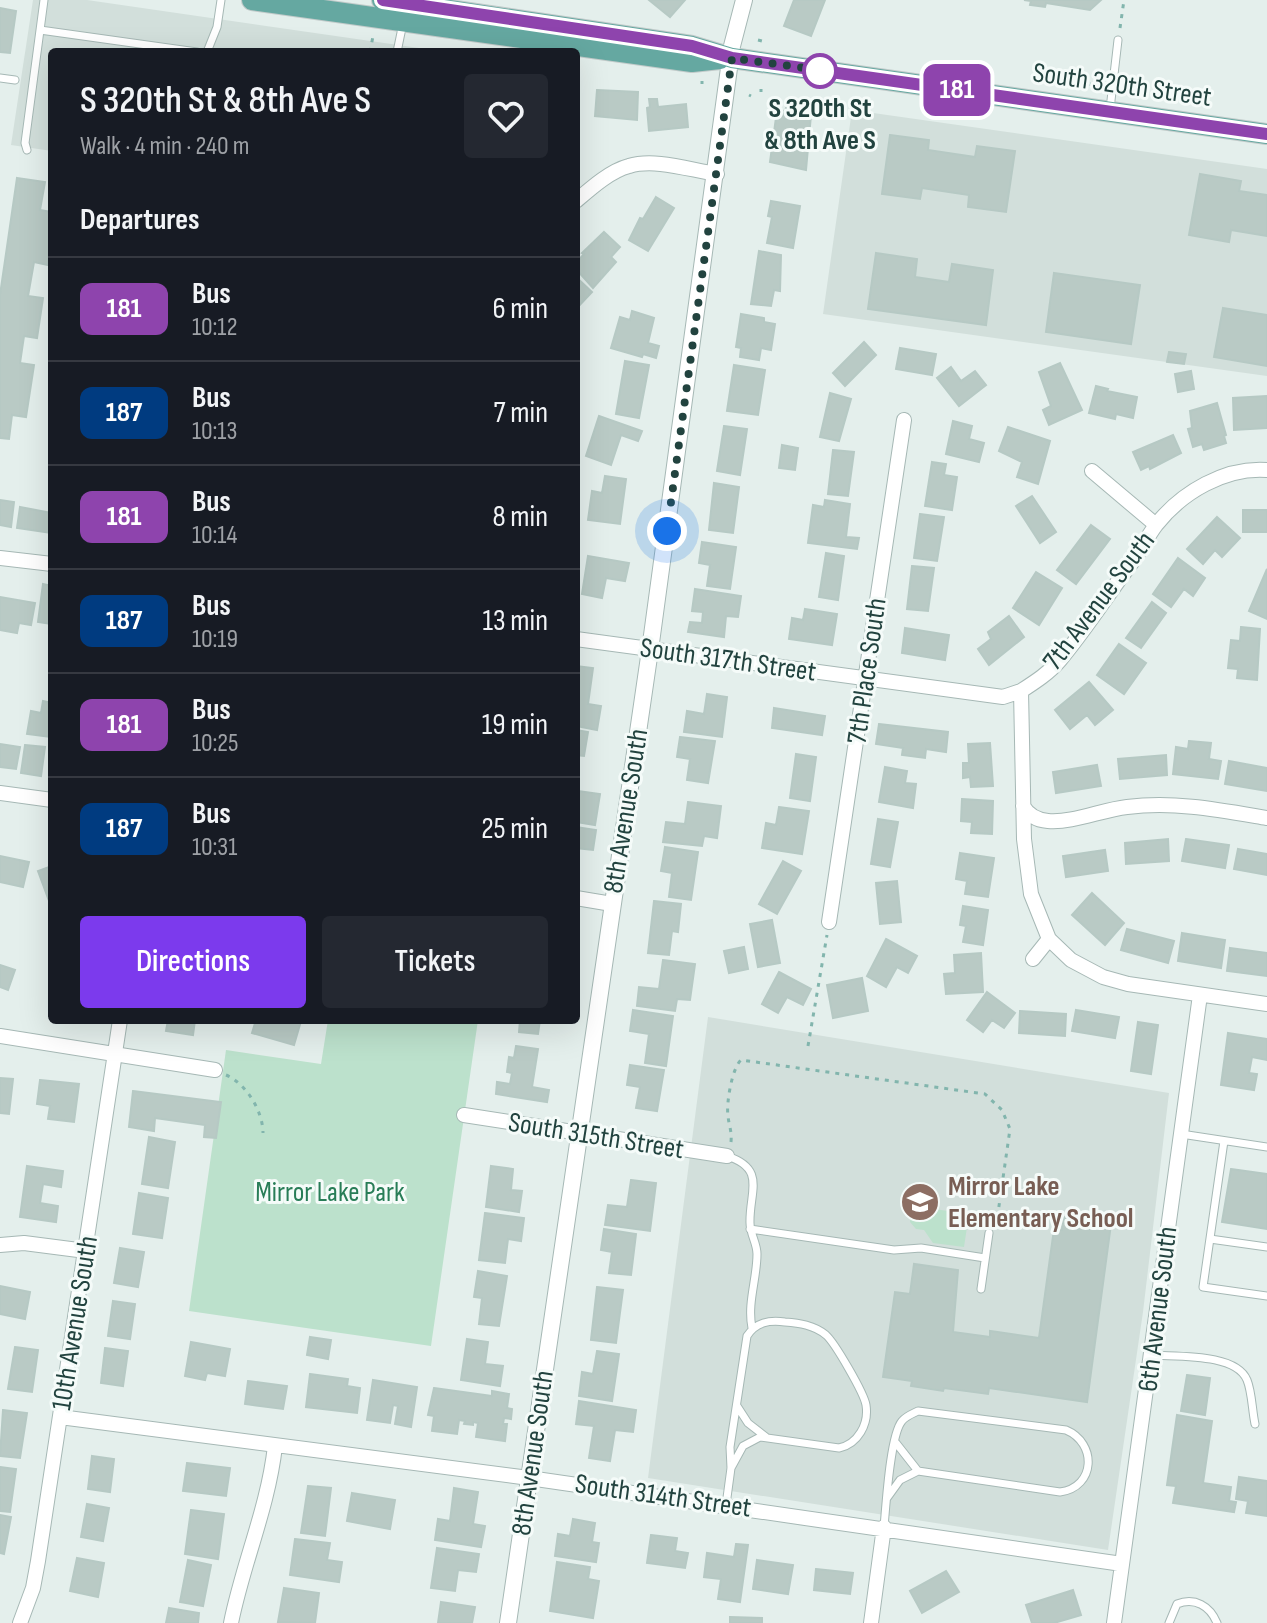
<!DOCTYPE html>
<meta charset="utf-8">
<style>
:root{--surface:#171b24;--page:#242831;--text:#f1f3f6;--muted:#9ea1a6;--line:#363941;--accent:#7c3aed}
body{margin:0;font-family:"Sofia Sans Condensed",sans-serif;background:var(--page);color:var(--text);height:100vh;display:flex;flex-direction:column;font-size:30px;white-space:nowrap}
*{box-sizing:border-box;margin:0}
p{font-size:26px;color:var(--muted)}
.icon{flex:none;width:44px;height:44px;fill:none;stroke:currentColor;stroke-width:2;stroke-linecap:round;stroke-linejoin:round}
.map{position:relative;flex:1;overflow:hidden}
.side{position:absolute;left:48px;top:48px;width:532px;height:976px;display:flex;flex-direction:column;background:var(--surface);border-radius:8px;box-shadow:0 8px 32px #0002}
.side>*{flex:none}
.badge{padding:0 16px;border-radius:12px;font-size:28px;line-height:52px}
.you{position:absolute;width:40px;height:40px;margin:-20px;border:6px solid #fff;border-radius:50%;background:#1a73e8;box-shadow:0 0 0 12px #1a73e833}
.map>.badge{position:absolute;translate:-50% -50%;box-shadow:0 0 0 4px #fff}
h2{padding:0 32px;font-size:30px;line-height:72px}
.round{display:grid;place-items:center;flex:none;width:84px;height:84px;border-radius:8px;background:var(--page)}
.head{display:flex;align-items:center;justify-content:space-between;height:136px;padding:0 32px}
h1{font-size:38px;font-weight:600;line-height:60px}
.action{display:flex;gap:16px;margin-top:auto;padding:16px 32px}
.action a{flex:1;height:92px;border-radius:8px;background:var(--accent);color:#fff;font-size:32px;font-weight:600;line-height:92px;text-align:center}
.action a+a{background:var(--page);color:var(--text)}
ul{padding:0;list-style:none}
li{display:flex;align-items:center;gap:24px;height:104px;padding:0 32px;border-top:2px solid var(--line)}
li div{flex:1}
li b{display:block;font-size:30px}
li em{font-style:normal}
li .badge{min-width:88px;font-weight:700;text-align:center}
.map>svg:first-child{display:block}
.built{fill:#d2dfdb}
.green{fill:#bce1cc}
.building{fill:#b9cac5;stroke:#b6c9c4;stroke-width:2}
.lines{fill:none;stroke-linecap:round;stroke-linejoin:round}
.service-casing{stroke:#a6b8b5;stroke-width:9}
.minor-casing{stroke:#a6b8b5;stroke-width:16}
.tertiary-casing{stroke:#a6b8b5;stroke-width:18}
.primary-casing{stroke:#c1cac9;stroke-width:22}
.path{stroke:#82b5ad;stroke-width:3;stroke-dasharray:4 6;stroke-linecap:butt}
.service{stroke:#fff;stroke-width:7}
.minor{stroke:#fff;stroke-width:14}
.tertiary{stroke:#fff;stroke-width:16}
.primary{stroke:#65a8a1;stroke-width:20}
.line-casing{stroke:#fff;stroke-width:18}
.line{stroke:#8e44ad;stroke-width:12}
.walk{stroke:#22433f;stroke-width:8;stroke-dasharray:0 14.4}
.stop-dot{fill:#fff;stroke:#8e44ad;stroke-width:4}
.labels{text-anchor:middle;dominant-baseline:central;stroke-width:6;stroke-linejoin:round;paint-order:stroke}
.street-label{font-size:28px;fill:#22433f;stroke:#f5fbf9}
.stop-label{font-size:28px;font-weight:bold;fill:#22433f;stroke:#f5fbf9}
.education-label{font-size:28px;font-weight:bold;fill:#785e54;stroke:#f5fbf9;text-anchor:start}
.park-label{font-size:28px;fill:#287d57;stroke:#f5fbf9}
</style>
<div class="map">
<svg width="1267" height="1623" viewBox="0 0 1267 1623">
<rect width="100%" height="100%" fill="#e4efec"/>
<path class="built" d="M33 0H87L426 49V52H52V151L11 145Z
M852 110 1267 169V376L823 314Z
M708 1017 1169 1093 1143 1312 1108 1550 648 1478Z"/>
<path class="green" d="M328 1020H478L431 1346 189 1311 226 1050 321 1064Z
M913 1206 969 1214 964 1247 933 1243 924 1230 916 1229 910 1222Z"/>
<path class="building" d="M649 0H685L670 17Z
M794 0H825L811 36 784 26Z
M1024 0H1101L1090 10 1046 3 1045 7 1030 5 1031 1Z
M0 8 16 11 10 53 0 52Z
M597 90 638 92 637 120 595 116Z
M649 99H657L658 107 686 104 688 127 649 131 647 108 650 107Z
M786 108 802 110 801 114 811 115 806 170 770 162 777 110 785 111Z
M890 135 929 140 928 150 975 157 977 146 1015 151 1006 212 968 207 969 195 922 188 920 199 882 194Z
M1200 174 1241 181 1239 191 1267 195V236L1231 230 1229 242 1189 235Z
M17 178 45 182 40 210 52 212V236L48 265 34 262 28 296 43 298 37 338 24 336 20 363 34 365 26 417 12 415 9 439 0 438V295Z
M656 197 674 208 648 251 629 240 640 218 643 219Z
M771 201 800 206 793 248 767 243 772 217 768 216Z
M604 232 620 247 611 257 616 262 593 288 576 269V263L584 254 582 253Z
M759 251 781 255 780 291 774 290 771 306 751 304Z
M876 253 917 259 915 277 949 282 952 264 993 270 986 325 868 309Z
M1054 273 1140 285 1131 344 1046 332Z
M576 277 592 292 576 309Z
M1223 308 1267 315V366L1214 357Z
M632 311 654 318 648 343 659 346 656 358 643 354 642 357 611 348 620 317 630 320Z
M741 314 764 318V322L775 324 771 350 761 348 759 360 740 357 741 348 736 347Z
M864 342 876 355 845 386 833 373Z
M900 348 936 354 932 375 896 369Z
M1169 352 1186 354 1184 364 1167 362Z
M625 361 649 365 639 418 616 414Z
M1060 363 1082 410 1049 425 1043 410 1051 406 1039 372Z
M734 365 765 370 758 415 727 411Z
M951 367 961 381 975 371 986 385 959 406 937 378Z
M1191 371 1194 389 1178 392 1175 374Z
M1096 386 1108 389 1107 391 1137 397 1133 418 1116 414 1115 419 1089 413Z
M830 393 851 399 839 441 820 437Z
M1267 396V428L1234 430 1233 398Z
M1217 403 1226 435 1224 436 1226 443 1204 450 1202 444 1193 447 1188 429 1192 428 1190 411Z
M599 416 642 431 638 441 621 435 611 465 586 456Z
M953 421 972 426 969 439 984 443 979 462 946 454Z
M724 426 747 429 740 475 717 471Z
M1008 427 1050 441 1038 484 1017 477 1022 462 999 451Z
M1173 435 1181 453 1150 469 1149 466 1141 470 1133 452Z
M782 445 798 448 795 470 779 468Z
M833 450 854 452 848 496 828 494Z
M932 462 946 464 944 475 957 477 952 510 925 506Z
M605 476 626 479 620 524 588 520 592 491 602 493Z
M714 483 739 487 733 533 709 530Z
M1032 496 1056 532 1040 543 1016 506Z
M0 500 14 502 11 527 0 525Z
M825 500 850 504 846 537 859 538 857 549 808 543 813 505 824 507Z
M20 507 52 513V533L17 528Z
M1243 510H1267V532H1243Z
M920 514 944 517 937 561 914 558Z
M1217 517 1240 538 1222 557 1215 550 1203 564 1187 549Z
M1091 525 1110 539 1076 584 1057 570Z
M702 542 736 547 730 589 707 586 710 565 699 563Z
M826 553 844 556 838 600 819 597Z
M588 556 629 563 625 581 606 578 602 598 582 594Z
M1178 558 1205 578 1193 596 1184 589 1171 607 1153 594Z
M912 566 934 568 928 611 907 609Z
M1267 569V619L1249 611Z
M1036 572 1062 588 1039 625 1013 608Z
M43 584 52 586V624L38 622Z
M695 589 741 596 738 617 726 616 724 637 688 632 690 622 702 623 703 612 692 611Z
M0 597 35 603 31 625 19 623 17 633 0 630Z
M1152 602 1166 613 1141 648 1126 638Z
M805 609 837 614 832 645 789 639 792 618 803 620Z
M1009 616 1024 637 989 665 978 649 991 639 988 632Z
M1241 627 1260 629 1257 680 1237 678 1238 669 1228 668 1231 640 1240 641Z
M905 628 949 635 945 660 902 653Z
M1119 644 1146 663 1124 694 1097 675Z
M576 666 593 668 588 704 601 706 597 730 576 726Z
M1089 682 1113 710 1095 725 1087 715 1070 729 1055 710Z
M707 694 727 697 722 737 684 732 687 711 704 714Z
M43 701 52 703V737L27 734 31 711 41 713Z
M774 708 825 716 822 735 772 728Z
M879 724 948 732 946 752 926 749 925 758 902 755 903 748 876 744Z
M576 730 588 732 584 756 576 755Z
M680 737 715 741 708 783 687 780 690 759 677 757Z
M1189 741 1211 743 1209 759 1221 761 1218 779 1173 774 1176 747 1188 749Z
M990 743 993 786 971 787 970 777 963 778V763H969L968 744Z
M0 744 20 747 16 769 0 767Z
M25 745 45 747 41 776 21 773Z
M796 754 816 757 810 801 790 798Z
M1166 755 1167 775 1120 779 1118 759Z
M1229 761 1267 768V791L1225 784Z
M1097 765 1101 786 1056 793 1053 772Z
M885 767 907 771 905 783 916 784 913 808 879 802Z
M578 791 600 794 595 825 576 822Z
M962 799 993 801 992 834 971 833 972 822 961 821Z
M688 802 721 806 717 838 704 836 702 846 663 842 666 822 685 824Z
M779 807 809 811 802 854 762 848 766 823 776 825Z
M878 819 898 822 890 867 871 864Z
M576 827 596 830 593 850 576 848Z
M1168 839 1169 861 1126 864 1125 843Z
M1186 839 1229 845 1225 868 1182 861Z
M665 847 698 852 691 900 669 897 672 873 661 871Z
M1238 849 1267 854V875L1234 869Z
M1105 850 1108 871 1066 877 1063 856Z
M960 853 994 858 988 897 965 894 967 881 956 879Z
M0 856 29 862 23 887 0 882Z
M783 861 801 871 777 914 759 904Z
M52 866V909L38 871Z
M897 881 901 922 880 924 876 883Z
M1092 893 1124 923 1105 945 1072 915Z
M654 901 681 904 678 932 672 931 669 955 648 953Z
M963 906 988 910 983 945 963 942 966 926 960 925Z
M772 920 780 963 758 967 750 924Z
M1127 929 1174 941 1168 963 1121 950Z
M1182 933 1225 940 1221 968 1178 961Z
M886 939 917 956 908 973 897 967 886 987 867 976Z
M744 947 748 969 729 973 724 951Z
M1230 948 1267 953V976L1227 971Z
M981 953 983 992 946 994 944 974 955 973 954 955Z
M663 960 695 964 690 1000 677 999 675 1011 637 1006 639 987 659 989Z
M0 965 15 970 8 990 0 987Z
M779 972 811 989 803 1005 787 997 778 1013 762 1004Z
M862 978 868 1011 833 1018 827 985Z
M987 992 1015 1013 1004 1028 992 1020 983 1032 967 1020Z
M633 1010 673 1016 666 1066 645 1063 649 1034 630 1031Z
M1076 1010 1119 1017 1115 1038 1072 1031Z
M1020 1011 1066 1014 1065 1036 1019 1033Z
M168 1020H195L193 1035 166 1031Z
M256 1020 301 1021 294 1045 252 1033Z
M520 1020H540L538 1034 519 1032Z
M1138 1022 1158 1025 1151 1074 1131 1071Z
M1228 1033 1267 1039V1060L1252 1057 1249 1073 1257 1074 1254 1090 1221 1085Z
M516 1046 538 1049 532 1087 549 1090 547 1102 496 1094 497 1082 510 1084 512 1073 507 1072 509 1057 514 1058Z
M630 1065 664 1070 657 1111 636 1108 640 1087 627 1085Z
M0 1078 13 1079 9 1114 0 1113Z
M40 1080 79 1084 74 1122 48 1119 50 1106 37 1104Z
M133 1091 221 1102 216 1138 204 1137 205 1125 155 1118 154 1131 129 1127Z
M149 1137 175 1142 168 1188 142 1184Z
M27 1166 63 1171 61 1187 43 1184 40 1203 58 1206 56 1222 20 1217Z
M491 1166 513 1169 511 1190 522 1191 519 1212 486 1207Z
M1231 1169 1267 1174V1229L1222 1222Z
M631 1180 656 1183 650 1231 605 1225 608 1205 627 1207Z
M139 1193 168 1198 162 1238 133 1234Z
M485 1213 524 1218 521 1241 508 1239 505 1263 479 1260Z
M1063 1217 1111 1224 1087 1402 989 1388 988 1394 944 1388 943 1391 911 1386 912 1381 883 1377 895 1292 910 1294 914 1264 958 1270 953 1332 990 1337V1331L1039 1338 1054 1229 1062 1230Z
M604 1229 636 1234 631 1275 609 1273 612 1252 601 1250Z
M120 1248 144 1252 138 1287 114 1283Z
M478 1271 507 1276 499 1326 479 1324 482 1298 474 1297Z
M0 1286 30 1292 25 1319 0 1314Z
M597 1287 623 1290 616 1343 591 1340Z
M113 1301 135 1304 130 1339 108 1336Z
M310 1337 331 1340 328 1359 307 1355Z
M467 1339 488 1342 485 1364 503 1366 500 1386 461 1380Z
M191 1342 230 1349 225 1376 207 1373 205 1380 185 1376Z
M15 1347 38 1350 32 1392 8 1389Z
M105 1348 128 1351 123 1386 101 1383Z
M597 1351 619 1354 612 1401 579 1396 582 1372 593 1374Z
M310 1374 348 1379 347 1386 360 1388 357 1413 306 1407Z
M1187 1375 1210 1378 1205 1415 1181 1411Z
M373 1380 417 1387 411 1427 395 1424 398 1406 393 1405 390 1423 367 1420Z
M248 1381 287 1386 283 1409 245 1404Z
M434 1388 492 1396V1391L509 1394 507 1408 512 1409 511 1419 504 1418 503 1424H507L505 1441 476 1437 478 1423 473 1422V1425L464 1424 465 1421 459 1420 457 1434 432 1431 434 1416 428 1415Z
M579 1401 636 1410 633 1432 615 1430 610 1461 589 1458 594 1426 576 1424Z
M3 1410 27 1413 20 1458 0 1456Z
M1177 1415 1212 1421 1203 1483 1231 1487 1229 1501 1236 1502 1234 1512 1173 1503 1176 1486 1167 1485Z
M92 1456 114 1459 110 1492 88 1489Z
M187 1463 230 1468 226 1496 183 1491Z
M0 1467 16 1469 10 1512 0 1511Z
M1239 1477 1267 1481V1516L1246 1513 1248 1501 1236 1499Z
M308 1486 331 1488 325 1536 301 1533Z
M454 1488 478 1492 473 1524 485 1526 481 1547 435 1540 438 1519 450 1521Z
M352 1493 395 1500 390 1529 347 1521Z
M87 1504 109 1508 103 1541 81 1537Z
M191 1510 224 1514 218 1559 185 1554Z
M0 1515 11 1517 4 1554 0 1553Z
M573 1519 595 1523 592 1542 599 1543 596 1562 555 1556 558 1534 570 1536Z
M651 1535 677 1538 675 1551 688 1553 685 1568 647 1563Z
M295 1539 330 1543 327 1560 342 1562 339 1582 290 1575Z
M736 1544 748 1545 740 1602 718 1599 721 1579 704 1577 707 1553 734 1557Z
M437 1548 479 1554 476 1572 458 1570 455 1591 431 1588Z
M77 1558 104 1563 98 1597 70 1591Z
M188 1560 211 1565 203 1606 180 1602Z
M757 1560 793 1565 788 1594 753 1589Z
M557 1562 590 1567 588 1579 599 1581 593 1618 550 1611Z
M816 1569 853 1573 850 1594 814 1590Z
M946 1571 959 1592 922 1613 910 1591Z
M284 1588 319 1593 315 1623 278 1622Z
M1073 1590 1081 1615 1054 1623H1032L1026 1605Z
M441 1602 475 1607 472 1623H438Z
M169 1608 199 1613 198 1623H166Z
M730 1617 762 1618V1623H730Z"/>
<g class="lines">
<defs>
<path id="service" d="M40 30 197 52
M207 52 217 27 221 0
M397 52 403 23
M0 78 15 80
M1110 109 1118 40
M27 150 25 143 44 0
M1181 1134 1267 1147
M1224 1141 1203 1287 1267 1296
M727 1156C767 1169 749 1192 750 1223 750 1234 757 1243 757 1254 757 1279 747 1303 752 1328
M750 1229 894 1250 921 1248 985 1258
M1210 1239 1267 1247
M981 1289 989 1233
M1152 1355C1177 1357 1236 1353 1247 1380 1252 1392 1252 1410 1255 1424
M737 1406 748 1423 766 1437
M896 1443 918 1471
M726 1505 731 1468 730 1447 747 1336C756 1322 769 1320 785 1322 799 1323 814 1325 826 1335 835 1343 864 1393 866 1405 869 1424 858 1444 839 1448L760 1437 743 1446 731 1468
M884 1527C886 1506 890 1435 902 1421 906 1416 912 1414 918 1411L1066 1430C1097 1443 1096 1487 1060 1492L918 1471 900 1480 887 1498
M1169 1623 1177 1604C1195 1597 1210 1606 1217 1623"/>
<path id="minor" d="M576 201C591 188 610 171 629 166 655 158 690 170 717 174
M1267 470C1225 467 1182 492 1156 525 1147 537 1141 550 1133 561 1108 594 1086 629 1060 660 1049 673 1035 682 1021 691L1024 839 1031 894 1049 939 1071 960 1103 977 1128 984 1267 1004
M1092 471 1156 525
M0 558 52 564
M576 639 1003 697 1021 691
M0 793 52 800
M1023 806C1028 815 1037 820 1048 821 1073 823 1101 810 1127 807 1175 801 1220 810 1267 818
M576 898 612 904
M829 922 904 420
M1033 959 1049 939
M0 1036 215 1070
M464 1115 727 1156
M0 1245 24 1243 86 1251
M60 1417 529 1478 1122 1564
M20 1623 33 1588 38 1561 120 1020
M231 1623C243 1563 268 1508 275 1446
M871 1623 884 1527
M1114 1623 1200 995"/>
<path id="tertiary" d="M508 1623 650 650 732 46 744 0"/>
<path id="primary" d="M252 0 692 62 720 59
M382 0 692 46 732 58 1267 134"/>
</defs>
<use href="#service" class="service-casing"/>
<use href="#minor" class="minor-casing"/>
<use href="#tertiary" class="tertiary-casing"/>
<use href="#primary" class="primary-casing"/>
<path class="path" d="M1120 28 1124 0
M758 40 762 41
M370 52 373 36
M702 81V84
M1090 84 1093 85
M761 89V92
M749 95 751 96
M808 1046 827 935
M226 1075C247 1084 263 1112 263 1133
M731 1142C732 1131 729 1126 728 1116 726 1104 732 1068 741 1060L985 1094 1002 1110 1010 1129 998 1213 993 1222"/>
<use href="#service" class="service"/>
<use href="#minor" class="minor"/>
<use href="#tertiary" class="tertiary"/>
<use href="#primary" class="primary"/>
</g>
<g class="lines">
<defs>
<path id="line" d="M383 0 692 46 732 58 1267 134"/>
</defs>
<use href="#line" class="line-casing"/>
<use href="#line" class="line"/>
<path class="walk" d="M667 531 732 58 826 71H820"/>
</g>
<defs>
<symbol id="school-disc" viewBox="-11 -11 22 22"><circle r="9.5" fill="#8d6e63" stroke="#f5fbf9"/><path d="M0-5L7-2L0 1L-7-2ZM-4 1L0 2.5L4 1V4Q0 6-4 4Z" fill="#fff"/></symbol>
</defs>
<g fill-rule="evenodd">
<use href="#school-disc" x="898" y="1180" width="44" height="44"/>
</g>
<circle class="stop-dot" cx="820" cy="71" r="16"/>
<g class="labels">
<g class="street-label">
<text transform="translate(1122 85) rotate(8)">South 320th Street</text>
<text transform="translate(1099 601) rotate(-53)">7th Avenue South</text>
<text transform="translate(728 660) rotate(8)">South 317th Street</text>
<text transform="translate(867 671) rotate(-82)">7th Place South</text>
<text transform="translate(626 811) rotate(-81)">8th Avenue South</text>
<text transform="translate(596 1136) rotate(9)">South 315th Street</text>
<text transform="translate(1158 1309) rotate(-83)">6th Avenue South</text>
<text transform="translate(75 1323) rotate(-81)">10th Avenue South</text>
<text transform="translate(533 1453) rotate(-82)">8th Avenue South</text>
<text transform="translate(663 1496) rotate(8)">South 314th Street</text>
</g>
<g class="stop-label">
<text x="820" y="108">S 320th St<tspan x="820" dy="32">&amp; 8th Ave S</tspan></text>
</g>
<g class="education-label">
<text x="948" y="1186">Mirror Lake<tspan x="948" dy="32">Elementary School</tspan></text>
</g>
<g class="park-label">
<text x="330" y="1192">Mirror Lake Park</text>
</g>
</g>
</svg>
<div class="you" style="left:667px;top:531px"></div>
<b class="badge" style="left:957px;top:90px;background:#8e44ad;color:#fff">181</b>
<section class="side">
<div class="head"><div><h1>S 320th St &amp; 8th Ave S</h1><p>Walk · 4 min · 240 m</p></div><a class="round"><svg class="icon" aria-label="heart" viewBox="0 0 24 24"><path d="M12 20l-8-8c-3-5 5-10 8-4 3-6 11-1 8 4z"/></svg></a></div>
<h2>Departures</h2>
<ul>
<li><span class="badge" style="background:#8e44ad;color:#fff">181</span><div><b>Bus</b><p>10:12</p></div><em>6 min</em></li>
<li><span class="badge" style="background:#003b80;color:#fff">187</span><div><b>Bus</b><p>10:13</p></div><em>7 min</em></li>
<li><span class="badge" style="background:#8e44ad;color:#fff">181</span><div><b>Bus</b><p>10:14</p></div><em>8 min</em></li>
<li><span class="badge" style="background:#003b80;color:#fff">187</span><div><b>Bus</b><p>10:19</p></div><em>13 min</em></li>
<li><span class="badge" style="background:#8e44ad;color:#fff">181</span><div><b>Bus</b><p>10:25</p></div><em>19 min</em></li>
<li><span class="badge" style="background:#003b80;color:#fff">187</span><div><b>Bus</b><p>10:31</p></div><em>25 min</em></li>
</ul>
<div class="action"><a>Directions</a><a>Tickets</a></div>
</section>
</div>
